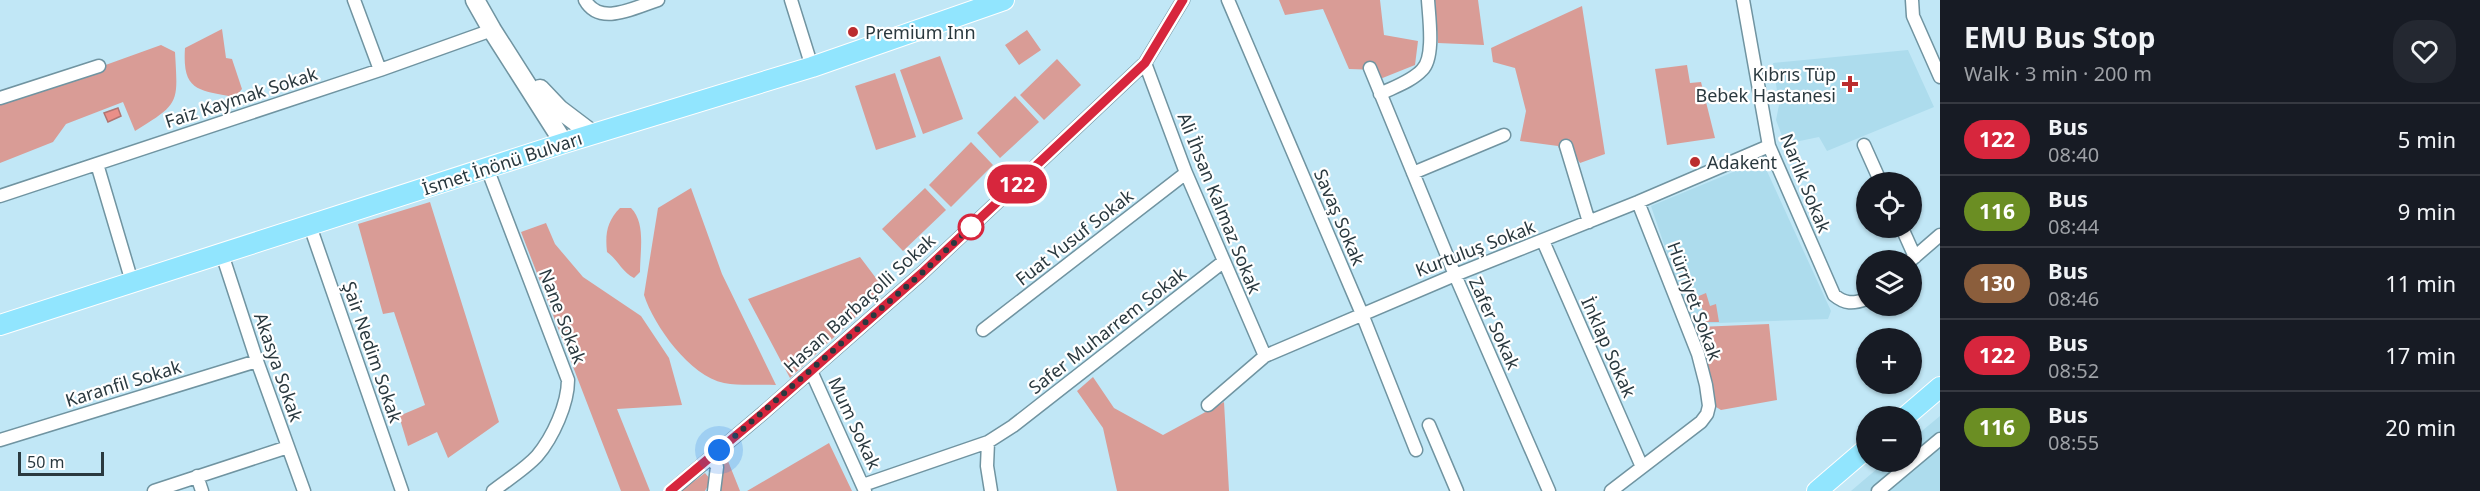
<!DOCTYPE html>
<meta charset="utf-8">
<style>
:root{--surface:#171b24;--page:#242831;--text:#f1f3f6;--muted:#9ea1a6;--line:#363941}
body{margin:0;font-family:"Noto Sans",sans-serif;background:var(--page);color:var(--text);height:100vh;display:flex;flex-direction:column;font-size:22px;white-space:nowrap}
*{box-sizing:border-box;margin:0}
p{font-size:20px;color:var(--muted)}
.icon{flex:none;width:33px;height:33px;fill:none;stroke:currentColor;stroke-width:2;stroke-linecap:round;stroke-linejoin:round}
.map{position:relative;flex:1;overflow:hidden}
.drawer{display:flex;flex-direction:column;background:var(--surface);width:540px}
.drawer>*{flex:none}
.badge{padding:0 12px;border-radius:20px;font-size:21px;line-height:39px}
.controls{position:absolute;left:1856px;top:172px;display:grid;gap:12px}
.controls a{display:grid;place-items:center;width:66px;height:66px;border-radius:50%;background:var(--surface);box-shadow:0 2px 4px #0004;font-size:30px}
.scale{position:absolute;left:18px;bottom:15px;width:86px;box-sizing:border-box;padding-left:6px;border:3px solid #2a393f;border-top:0;font-size:16px;line-height:21px;white-space:nowrap;color:#2a393f;-webkit-text-stroke:4px #fff;paint-order:stroke}
.you{position:absolute;width:30px;height:30px;margin:-15px;border:4px solid #fff;border-radius:50%;background:#1a73e8;box-shadow:0 0 0 9px #1a73e833}
.map>.badge{position:absolute;translate:-50% -50%;box-shadow:0 0 0 3px #fff}
.round{display:grid;place-items:center;flex:none;width:63px;height:63px;border-radius:24px;background:var(--page)}
.headline{display:flex;align-items:center;justify-content:space-between;height:102px;padding:0 24px}
h1{font-size:28px;font-weight:700;line-height:45px}
ul{padding:0;list-style:none}
li{display:flex;align-items:center;gap:18px;height:72px;padding:0 24px;border-top:2px solid var(--line)}
li div{flex:1}
li b{display:block;font-size:22px}
li em{font-style:normal}
li .badge{min-width:66px;font-weight:700;text-align:center}
main{display:flex;flex:1;min-height:0}
.map>svg:first-child{display:block}
.built{fill:#addced}
.green{fill:#d99c96}
.water{fill:#ea8f88;stroke:#b07572;stroke-width:1.5}
.lines{fill:none;stroke-linecap:round;stroke-linejoin:round}
.street-casing{stroke:#7094a1;stroke-width:15}
.secondary-casing{stroke:#7094a1;stroke-width:21}
.primary-casing{stroke:#fff;stroke-width:22}
.street{stroke:#fff;stroke-width:12}
.secondary{stroke:#fff;stroke-width:18}
.primary{stroke:#91e5fe;stroke-width:20}
.line-casing{stroke:#fff;stroke-width:14}
.line{stroke:#d7263d;stroke-width:9}
.walk{stroke:#2a393f;stroke-width:6;stroke-dasharray:0 10.8}
.poi-dot{fill:#bb2c2e;stroke:#fff;stroke-width:2}
.stop-dot{fill:#fff;stroke:#d7263d;stroke-width:3}
.labels{text-anchor:middle;dominant-baseline:central;stroke-width:4.5;stroke-linejoin:round;paint-order:stroke}
.poi-label{font-size:18px;fill:#2a393f;stroke:#fff;text-anchor:start}
.street-label{font-size:18px;fill:#2a393f;stroke:#fff}
</style>
<main>
<div class="map">
<svg width="1940" height="491" viewBox="0 0 1940 491">
<rect width="100%" height="100%" fill="#c1e7f6"/>
<path class="built" d="M1908 50 1934 107 1827 151 1819 137 1785 144 1776 120 1779 105 1773 63Z
M1750 165 1766 169 1831 311 1828 319 1691 324 1651 206Z
M1940 416V491H1851L1885 462H1911V440Z"/>
<path class="green" d="M1279 0H1380L1384 35 1418 41 1415 65 1380 79 1379 70 1349 69 1323 9 1285 15Z
M1435 0H1478L1484 45 1438 43Z
M1582 6 1605 154 1580 163 1575 156H1562L1558 146 1520 141 1526 111 1515 68 1493 62 1491 48Z
M222 29 226 58 232 59 242 89 235 97C199 90 182 92 185 48Z
M1027 30 1041 50 1019 65 1005 45Z
M161 45 175 52C178 104 180 103 135 131L123 102 66 124 53 142 0 163V103Z
M940 56 963 119 923 134 900 70Z
M1057 59 1081 85 1044 120 1020 95Z
M1687 65 1690 83 1701 82 1715 138 1667 145 1655 69Z
M895 73 916 137 876 150 855 86Z
M1015 96 1039 122 1000 158 977 133Z
M971 142 993 165 951 207 929 185Z
M691 188 722 274 776 385C759 384 740 386 724 383 690 376 654 326 644 295L658 208Z
M925 188 946 210 903 251 882 229Z
M430 202 499 422 448 458 437 432 408 446 399 416 425 405 394 312 383 314 358 224Z
M620 208H631C646 223 640 251 640 272L634 278C622 272 618 260 607 252 605 234 607 221 620 208Z
M546 223 555 244 583 277 641 316 669 358 682 405 617 409 650 491H621L521 232Z
M860 257 885 290 790 378 748 299Z
M1706 293 1710 306 1716 304 1719 322H1705L1702 307H1697L1694 298Z
M1769 324 1777 400 1721 410 1716 407 1698 327Z
M1093 377 1114 408 1163 435 1224 402 1229 491H1117L1103 428 1077 391Z
M829 443 852 491H747Z
M726 456 740 491H720L723 459Z
M705 473 711 480 705 491H681Z"/>
<path class="water" d="M118 108 121 116 108 122 104 113Z"/>
<g class="lines">
<defs>
<path id="street" d="M354 0 380 70
M585 0C600 27 635 7 658 0
M791 0 812 67
M1228 0 1362 314 1416 450
M1743 0 1769 146 1834 295C1845 304 1853 304 1866 299
M1912 0 1913 16 1940 77
M1145 63 1186 173 1265 356
M1370 68 1455 275 1549 491
M1380 94C1394 87 1412 81 1422 70 1435 58 1429 17 1428 0
M0 98 99 66
M1864 145 1881 183
M1566 146 1589 222
M97 164 132 282
M487 168 568 380C568 404 553 437 537 456 525 469 507 480 493 491
M1413 173 1504 135
M0 196 380 70 492 30
M310 226 402 491
M1902 228 1915 257
M1543 241 1642 467
M222 254 257 361 304 491
M1910 261 1940 235
M983 330 1186 173
M811 371 865 491
M1208 405 1265 356 1455 275 1638 202 1769 146
M1429 425 1457 491
M0 440 257 361
M711 457 717 467 714 491
M197 476 202 491
M863 485 988 442
M154 491 288 447
M671 491 763 413 922 273 1145 63 1183 0
M991 491 987 466 988 442 1013 426 1223 262
M1611 491 1701 422 1707 414 1709 406 1706 385 1698 354 1638 202
M1878 491 1940 439"/>
<path id="secondary" d="M475 0 492 30 564 143
M540 89 559 109 592 134"/>
<path id="primary" d="M0 325 564 143 812 67 1004 0
M1905 417 1940 387
M1817 491 1866 449"/>
</defs>
<use href="#street" class="street-casing"/>
<use href="#secondary" class="secondary-casing"/>
<use href="#primary" class="primary-casing"/>
<use href="#street" class="street"/>
<use href="#secondary" class="secondary"/>
<use href="#primary" class="primary"/>
</g>
<g class="lines">
<defs>
<path id="line" d="M670 491 763 413 922 273 1145 63 1183 0"/>
</defs>
<use href="#line" class="line-casing"/>
<use href="#line" class="line"/>
<path class="walk" d="M719 450 922 273 971 227"/>
</g>
<g class="poi-dot">
<circle cx="853" cy="32" r="6"/>
<path d="M1847 75h6v6h6v6h-6v6h-6v-6h-6v-6h6z"/>
<circle cx="1695" cy="162" r="6"/>
</g>
<circle class="stop-dot" cx="971" cy="227" r="12"/>
<g class="labels">
<g class="poi-label">
<text x="865" y="32">Premium Inn</text>
<text x="1836" y="74" text-anchor="end">Kıbrıs Tüp<tspan x="1836" dy="21">Bebek Hastanesi</tspan></text>
<text x="1707" y="162">Adakent</text>
</g>
<g class="street-label">
<text transform="translate(241 97) rotate(-18)">Faiz Kaymak Sokak</text>
<text transform="translate(502 163) rotate(-18)">İsmet İnönü Bulvarı</text>
<text transform="translate(1806 183) rotate(68)">Narlık Sokak</text>
<text transform="translate(1220 203) rotate(68)">Ali İhsan Kalmaz Sokak</text>
<text transform="translate(1340 217) rotate(67)">Savaş Sokak</text>
<text transform="translate(1074 237) rotate(-38)">Fuat Yusuf Sokak</text>
<text transform="translate(1475 248) rotate(-21)">Kurtuluş Sokak</text>
<text transform="translate(1695 301) rotate(70)">Hürriyet Sokak</text>
<text transform="translate(859 303) rotate(-42)">Hasan Barbaçolli Sokak</text>
<text transform="translate(563 316) rotate(69)">Nane Sokak</text>
<text transform="translate(1495 323) rotate(66)">Zafer Sokak</text>
<text transform="translate(1107 330) rotate(-38)">Safer Muharrem Sokak</text>
<text transform="translate(1609 347) rotate(66)">İnklap Sokak</text>
<text transform="translate(373 352) rotate(71)">Şair Nedim Sokak</text>
<text transform="translate(279 367) rotate(71)">Akasya Sokak</text>
<text transform="translate(123 383) rotate(-17)">Karanfil Sokak</text>
<text transform="translate(855 423) rotate(65)">Mum Sokak</text>
</g>
</g>
</svg>
<div class="controls">
<a><svg class="icon" aria-label="locate" viewBox="0 0 24 24"><circle cx="12" cy="12" r="6"/><path d="M12 2v4M12 18v4M2 12h4M18 12h4"/></svg></a>
<a><svg class="icon" aria-label="layers" viewBox="0 0 24 24"><path d="M12 4l9 5-9 5-9-5zM3 14l9 5 9-5"/></svg></a>
<a>+</a>
<a>−</a>
</div>
<div class="scale">50 m</div>
<div class="you" style="left:719px;top:450px"></div>
<b class="badge" style="left:1017px;top:184px;background:#d7263d;color:#fff">122</b>
</div>
<section class="drawer">
<div class="headline"><div><h1>EMU Bus Stop</h1><p>Walk · 3 min · 200 m</p></div><a class="round"><svg class="icon" aria-label="heart" viewBox="0 0 24 24"><path d="M12 20l-8-8c-3-5 5-10 8-4 3-6 11-1 8 4z"/></svg></a></div>
<ul>
<li><span class="badge" style="background:#d7263d;color:#fff">122</span><div><b>Bus</b><p>08:40</p></div><em>5 min</em></li>
<li><span class="badge" style="background:#6b8e23;color:#fff">116</span><div><b>Bus</b><p>08:44</p></div><em>9 min</em></li>
<li><span class="badge" style="background:#8b5e3c;color:#fff">130</span><div><b>Bus</b><p>08:46</p></div><em>11 min</em></li>
<li><span class="badge" style="background:#d7263d;color:#fff">122</span><div><b>Bus</b><p>08:52</p></div><em>17 min</em></li>
<li><span class="badge" style="background:#6b8e23;color:#fff">116</span><div><b>Bus</b><p>08:55</p></div><em>20 min</em></li>
</ul>
</section>
</main>
